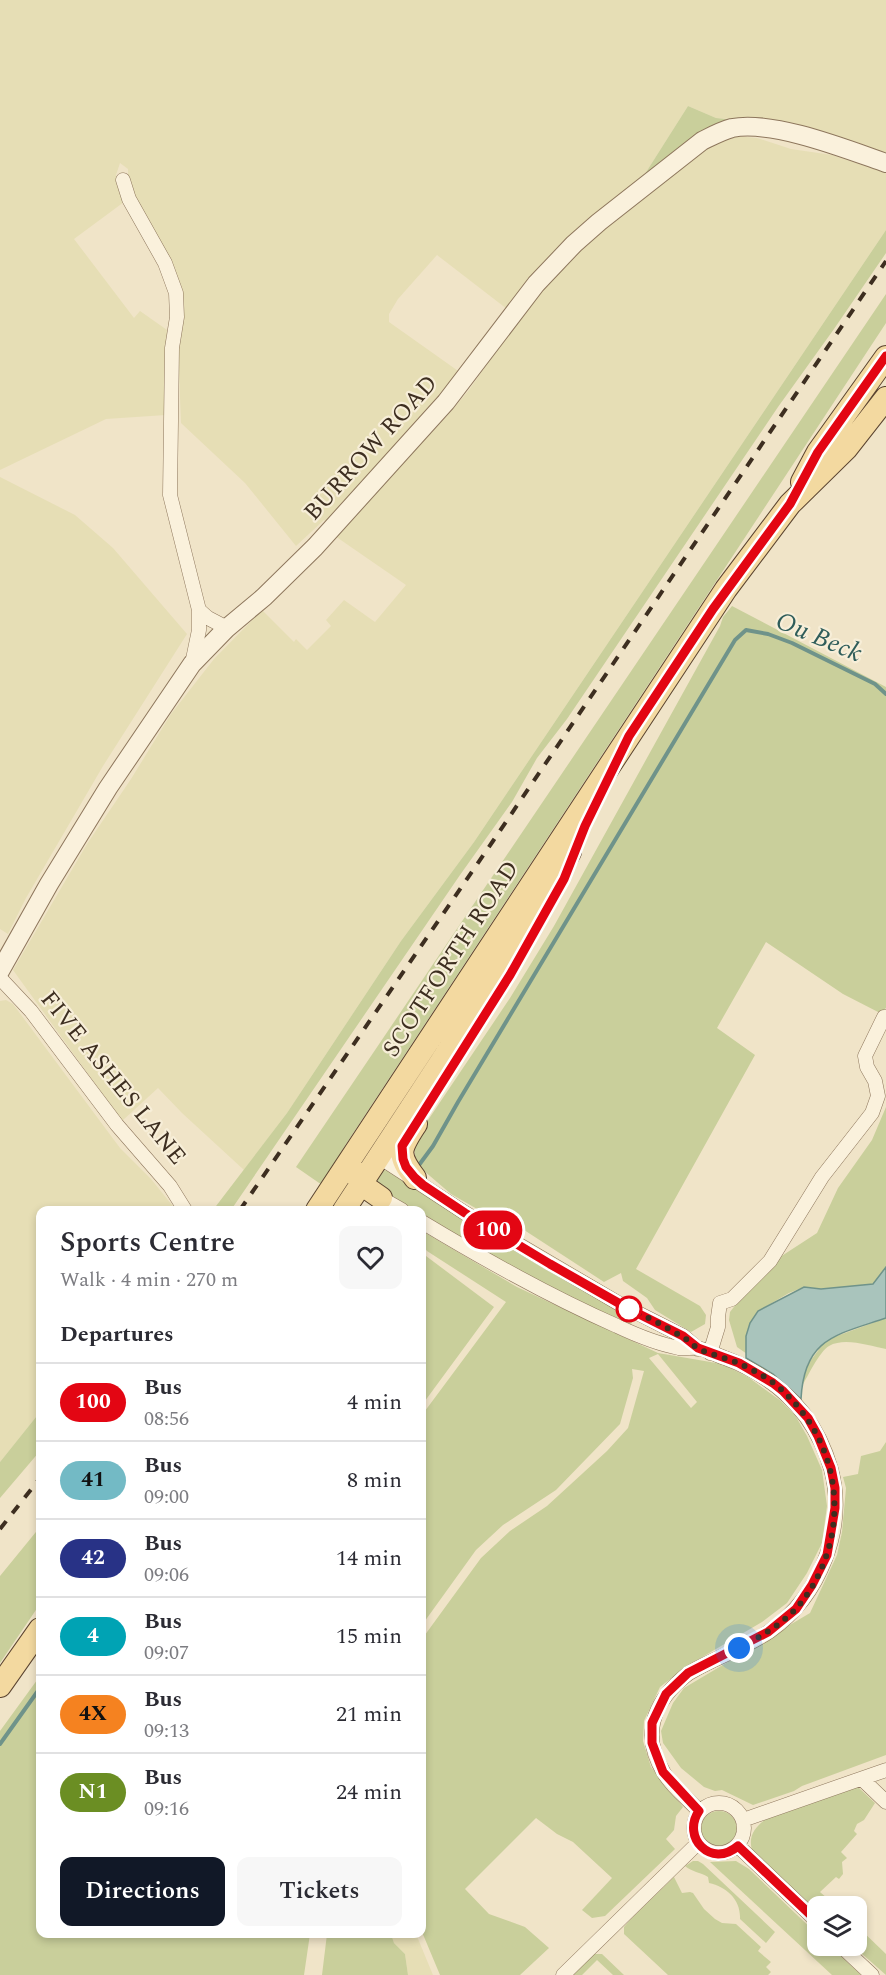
<!DOCTYPE html>
<meta charset="utf-8">
<style>
:root{--surface:#fff;--page:#f7f7f7;--text:#2b2b33;--muted:#7c7c81;--line:#e1e1e2;--accent:#111827}
body{margin:0;font-family:Spectral,serif;background:var(--page);color:var(--text);height:100vh;display:flex;flex-direction:column;font-size:22px;white-space:nowrap}
*{box-sizing:border-box;margin:0}
p{font-size:20px;color:var(--muted)}
.icon{flex:none;width:33px;height:33px;fill:none;stroke:currentColor;stroke-width:2;stroke-linecap:round;stroke-linejoin:round}
.map{position:relative;flex:1;overflow:hidden}
.drawer{position:absolute;left:36px;top:1206px;width:390px;height:732px;display:flex;flex-direction:column;background:var(--surface);border-radius:12px;box-shadow:0 3px 9px #0003}
.drawer>*{flex:none}
.badge{padding:0 12px;border-radius:20px;font-size:21px;line-height:39px}
.controls{position:absolute;left:807px;top:1896px;display:grid;gap:12px}
.controls a{display:grid;place-items:center;width:60px;height:60px;border-radius:12px;background:var(--surface);box-shadow:0 3px 9px #0003;font-size:30px}
.you{position:absolute;width:30px;height:30px;margin:-15px;border:4px solid #fff;border-radius:50%;background:#1a73e8;box-shadow:0 0 0 9px #1a73e833}
.map>.badge{position:absolute;translate:-50% -50%;box-shadow:0 0 0 3px #fff}
h2{padding:0 24px;font-size:22px;line-height:54px}
.round{display:grid;place-items:center;flex:none;width:63px;height:63px;border-radius:12px;background:var(--page)}
.summary{display:flex;align-items:center;justify-content:space-between;height:102px;padding:0 24px}
h1{font-size:28px;font-weight:600;line-height:45px}
.action{display:flex;gap:12px;margin-top:auto;padding:12px 24px}
.action a{flex:1;height:69px;border-radius:12px;background:var(--accent);color:#fff;font-size:24px;font-weight:600;line-height:69px;text-align:center}
.action a+a{background:var(--page);color:var(--text)}
ul{padding:0;list-style:none}
li{display:flex;align-items:center;gap:18px;height:78px;padding:0 24px;border-top:2px solid var(--line)}
li div{flex:1}
li b{display:block;font-size:22px}
li em{font-style:normal}
li .badge{min-width:66px;font-weight:700;text-align:center}
.map>svg:first-child{display:block}
.farmland{fill:#e6deb5}
.green{fill:#c9cf9b;fill-rule:evenodd}
.water{fill:#a9c4bc;stroke:#6f938a;stroke-width:1.5}
.lines{fill:none;stroke-linecap:round;stroke-linejoin:round}
.stream{stroke:#6f938a;stroke-width:4}
.minor-casing{stroke:#8d765c;stroke-width:15}
.tertiary-casing{stroke:#8d765c;stroke-width:20}
.primary-casing{stroke:#5b4430;stroke-width:24}
.minor{stroke:#faf1dc;stroke-width:14}
.tertiary{stroke:#faf1dc;stroke-width:18}
.primary{stroke:#f3d9a0;stroke-width:22}
.rail{stroke:#3d2e20;stroke-width:4;stroke-dasharray:10 10;stroke-linecap:butt}
.line-casing{stroke:#fff;stroke-width:14}
.line{stroke:#e30613;stroke-width:9}
.walk{stroke:#3d2e20;stroke-width:6;stroke-dasharray:0 10.8}
.stop-dot{fill:#fff;stroke:#e30613;stroke-width:3}
.labels{text-anchor:middle;dominant-baseline:central;stroke-width:4.5;stroke-linejoin:round;paint-order:stroke}
.street-label{font-size:24px;fill:#3d2e20;stroke:#f7eed8}
.water-label{font-size:26px;font-style:italic;fill:#2f5d5a;stroke:#f7eed8}
</style>
<div class="map">
<svg width="886" height="1975" viewBox="0 0 886 1975">
<rect width="100%" height="100%" fill="#f0e4c8"/>
<path class="farmland" d="M0 0H886V155L775 122 716 118 688 106 643 177 619 198 595 213 538 272 507 309 437 255 398 299 389 314V322L461 373 328 524 324 520 296 546 245 483 181 423 178 348 182 315 128 185V169L120 163 116 175 124 202 74 239 134 318 140 311 167 330 166 415 106 419 0 470Z
M736 136 757 138 791 149 832 155 886 173V230L474 842 401 941 287 1113 244 1170 182 1113 158 1088 122 1121 13 970 87 844 131 779 171 714 214 659 262 610 294 642 296 639 307 650 331 626 326 620 344 600 375 622 406 585 335 536 447 416 469 390 521 315 541 289 570 259 601 231 712 145Z
M0 477 75 515 113 548 187 634 103 766 26 898 8 934 0 929Z
M6 1000 13 1004 120 1148 151 1179 176 1210H40V1412L0 1462V1001Z
M391 1934H416L433 1975H408L405 1954 394 1943Z"/>
<path class="green" d="M688 106 716 118 736 120 643 177Z
M886 230V253L834 329 778 407 567 719 537 758 512 802 460 875 231 1210H213L287 1113 401 941 474 842Z
M886 294V323L346 1144 322 1185 296 1167Z
M732 606 886 687V1008L880 1013 843 994 766 942 717 1028 755 1055 636 1269 700 1306 706 1315 705 1324 691 1332 655 1310 647 1298 623 1281 621 1273 604 1282 492 1209 489 1213H484L451 1194 416 1164 414 1148 422 1129 510 998 554 926 720 626 723 617Z
M886 1107V1267L873 1284 821 1289 804 1287 789 1293 758 1311 750 1323 746 1336 747 1354 737 1347 729 1320 730 1312 747 1290 777 1259 817 1233 838 1188 872 1140Z
M382 1170 392 1171 632 1315 634 1320 630 1325H625L521 1273 422 1216V1210C405 1210 383 1194 374 1180Z
M422 1231 517 1287 658 1353 722 1364 748 1377 781 1401 795 1415 807 1436 822 1470 827 1506 822 1543 807 1573 787 1603 762 1622 687 1666 660 1687 644 1721 643 1741 651 1767 683 1807 676 1816 674 1830 666 1839 675 1849 605 1916 592 1918 582 1910 612 1878 573 1842 557 1834 536 1818 465 1889 489 1914 525 1927 549 1948 520 1975H440L422 1932V1639L481 1558 510 1531 547 1506 607 1451 628 1428 644 1371 632 1369 633 1378 620 1424 556 1490 503 1525 476 1550 422 1625V1415L506 1302 427 1251 422 1244ZM658 1354 697 1402 691 1408 649 1358Z
M422 1253 494 1307 422 1405Z
M886 1318V1349C869 1346 845 1337 829 1346 819 1352 808 1376 802 1386L805 1368 826 1340Z
M40 1412V1451L0 1498V1462Z
M886 1442V1755L802 1786 794 1791 753 1805 722 1790 715 1791 704 1787 681 1768 663 1743 661 1731 673 1703 684 1688 810 1613 837 1555 842 1532 846 1488 843 1477 858 1474 861 1456 880 1451Z
M40 1527V1604L0 1663V1576Z
M40 1676V1934H310L304 1975H0V1731Z
M858 1787 875 1803 864 1820 857 1824 854 1831 857 1834 841 1852 847 1858 842 1862 843 1874 839 1879 836 1877 820 1892 836 1906H818L817 1912 752 1850C748 1836 755 1827 766 1819Z
M701 1829a18 18 0 1 1 36 0a18 18 0 1 1-36 0Z
M693 1861H698L703 1864 775 1932 766 1943 740 1919C741 1900 727 1887 709 1883L708 1877C700 1872 692 1872 685 1866Z
M736 1861 749 1869 817 1934 818 1946H830L861 1975H832L710 1862Z
M674 1877 682 1893 690 1892 693 1893 704 1909 715 1919 722 1923 736 1924 761 1947 758 1951 771 1962 766 1967 771 1972 768 1975H668L624 1934V1927L630 1920Z
M857 1926 886 1954V1975L853 1946H856Z
M327 1934H391L394 1943 405 1954 408 1975H322Z
M593 1954H602L624 1975H613L597 1960 582 1975H573Z"/>
<path class="water" d="M886 1267V1318C836 1335 804 1338 801 1399L773 1374 746 1358V1336L750 1323 758 1311 804 1287 821 1289 873 1284Z"/>
<g class="lines">
<path class="stream" d="M419 1165 433 1146 458 1102 735 640 746 630 768 634 792 643 875 684 886 694
M0 1744 40 1688"/>
<defs>
<path id="minor" d="M123 180 129 199 165 263 176 293 177 317 172 348 170 495 199 610V630L192 664
M199 610 208 618 227 628
M0 978 31 1011 117 1125 170 1186 185 1210
M379 1157 465 1213 618 1303 683 1336 698 1349
M381 1198 402 1210
M422 1222C485 1260 549 1296 617 1326 636 1335 658 1344 679 1348 685 1349 692 1347 698 1348 707 1350 716 1355 725 1358 778 1378 815 1413 831 1469 847 1528 820 1596 770 1631 746 1648 716 1657 691 1672 685 1675 681 1680 676 1684 650 1710 644 1741 664 1773 672 1787 688 1799 699 1811
M710 1353 718 1327V1317L720 1303 732 1299 770 1261 822 1177 872 1113 878 1096 875 1081 867 1067 865 1056 884 1017H886
M862 1779 886 1802
M694 1828a25 25 0 1 1 50 0a25 25 0 1 1-50 0Z
M743 1820 886 1770
M738 1846 818 1922
M841 1946 872 1975
M563 1975 698 1843"/>
<path id="tertiary" d="M0 971 49 884 108 788 192 664 227 628 264 597 315 547 446 402 536 284 574 244 599 222 702 141C712 136 721 131 732 128 773 120 846 149 886 163"/>
<path id="primary" d="M802 482 818 452 886 357
M355 1172 361 1184 381 1198
M415 1178C396 1153 400 1149 416 1124
M317 1210 726 589 790 504 846 449 886 398
M344 1210 471 1016 570 852
M0 1686 40 1629"/>
</defs>
<use href="#minor" class="minor-casing"/>
<use href="#tertiary" class="tertiary-casing"/>
<use href="#primary" class="primary-casing"/>
<use href="#minor" class="minor"/>
<use href="#tertiary" class="tertiary"/>
<use href="#primary" class="primary"/>
<path class="rail" d="M240 1210 493 841 886 261
M0 1529 40 1478"/>
</g>
<g class="lines">
<defs>
<path id="line" d="M818 1922 738 1846C711 1869 681 1837 699 1811L663 1772 652 1743V1723L666 1694 688 1673 768 1632 796 1609 812 1585 827 1555 835 1508V1488L831 1468 818 1436 808 1418 783 1391 773 1383 739 1363 698 1348 683 1336 629 1309 550 1264 465 1213 423 1185 415 1178 406 1167 403 1159 402 1146 510 975 564 879 585 826 629 736 713 609 790 504 818 452 886 356"/>
</defs>
<use href="#line" class="line-casing"/>
<use href="#line" class="line"/>
<path class="walk" d="M629 1309C645 1316 665 1326 681 1336 688 1339 693 1346 699 1349 712 1355 726 1358 738 1363 754 1370 772 1380 784 1392 843 1447 851 1534 804 1599 787 1622 763 1635 739 1648"/>
</g>
<circle class="stop-dot" cx="629" cy="1309" r="12"/>
<g class="labels">
<g class="street-label">
<text transform="translate(371 448) rotate(-48)">BURROW ROAD</text>
<text transform="translate(451 959) rotate(-57)">SCOTFORTH ROAD</text>
<text transform="translate(113 1078) rotate(51)">FIVE ASHES LANE</text>
</g>
<g class="water-label">
<text transform="translate(819 637) rotate(23)">Ou Beck</text>
</g>
</g>
</svg>
<div class="controls">
<a><svg class="icon" aria-label="layers" viewBox="0 0 24 24"><path d="M12 4l9 5-9 5-9-5zM3 14l9 5 9-5"/></svg></a>
</div>
<div class="you" style="left:739px;top:1648px"></div>
<b class="badge" style="left:493px;top:1230px;background:#e30613;color:#fff">100</b>
<section class="drawer">
<div class="summary"><div><h1>Sports Centre</h1><p>Walk · 4 min · 270 m</p></div><a class="round"><svg class="icon" aria-label="heart" viewBox="0 0 24 24"><path d="M12 20l-8-8c-3-5 5-10 8-4 3-6 11-1 8 4z"/></svg></a></div>
<h2>Departures</h2>
<ul>
<li><span class="badge" style="background:#e30613;color:#fff">100</span><div><b>Bus</b><p>08:56</p></div><em>4 min</em></li>
<li><span class="badge" style="background:#73bac5;color:#111">41</span><div><b>Bus</b><p>09:00</p></div><em>8 min</em></li>
<li><span class="badge" style="background:#283286;color:#fff">42</span><div><b>Bus</b><p>09:06</p></div><em>14 min</em></li>
<li><span class="badge" style="background:#00a3b4;color:#fff">4</span><div><b>Bus</b><p>09:07</p></div><em>15 min</em></li>
<li><span class="badge" style="background:#f58220;color:#111">4X</span><div><b>Bus</b><p>09:13</p></div><em>21 min</em></li>
<li><span class="badge" style="background:#6b8e23;color:#fff">N1</span><div><b>Bus</b><p>09:16</p></div><em>24 min</em></li>
</ul>
<div class="action"><a>Directions</a><a>Tickets</a></div>
</section>
</div>
